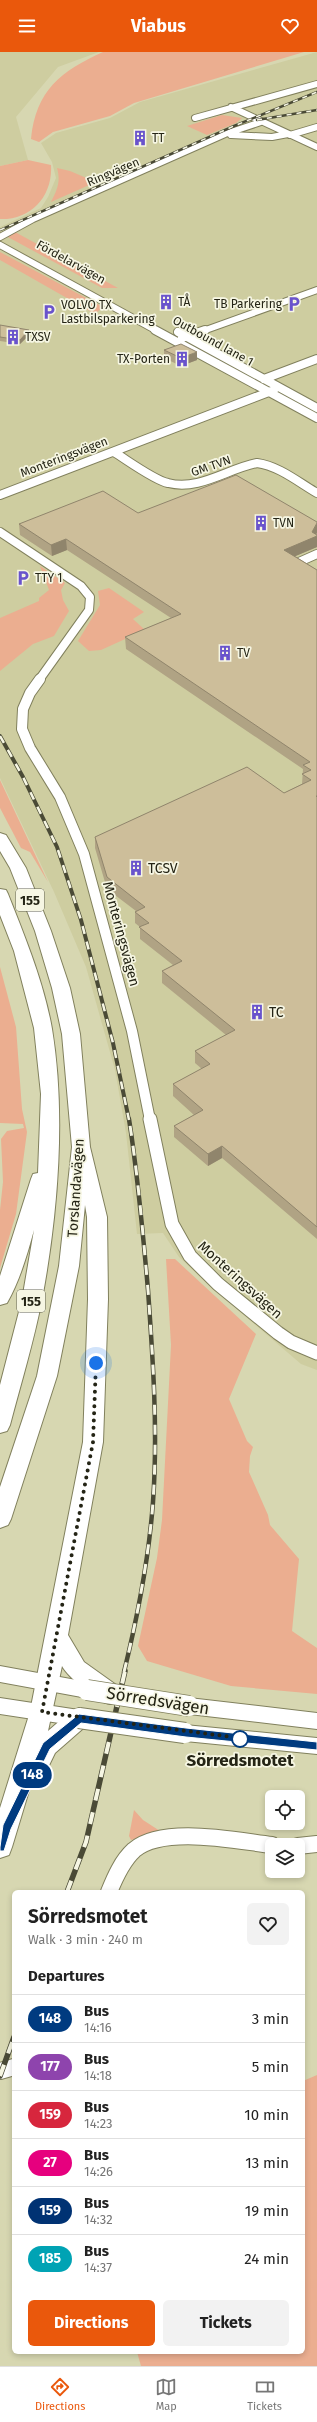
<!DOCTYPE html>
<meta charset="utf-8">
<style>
:root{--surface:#fff;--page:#f2f2f2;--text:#222;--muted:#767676;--line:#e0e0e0;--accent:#ea580c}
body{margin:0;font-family:"Fira Sans",sans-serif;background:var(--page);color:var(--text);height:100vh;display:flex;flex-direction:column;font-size:15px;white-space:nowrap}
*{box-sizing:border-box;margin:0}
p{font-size:13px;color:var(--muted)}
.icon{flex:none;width:22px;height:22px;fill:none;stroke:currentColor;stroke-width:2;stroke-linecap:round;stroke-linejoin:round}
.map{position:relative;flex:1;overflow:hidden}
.sheet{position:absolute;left:12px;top:1838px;width:293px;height:464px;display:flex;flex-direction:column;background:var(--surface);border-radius:6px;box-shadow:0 2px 6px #0003}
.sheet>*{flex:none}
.badge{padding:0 8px;border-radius:13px;font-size:14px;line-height:26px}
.buttons{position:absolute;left:265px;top:1738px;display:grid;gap:8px}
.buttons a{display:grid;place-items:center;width:40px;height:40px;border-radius:6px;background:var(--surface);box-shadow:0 2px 6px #0003;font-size:20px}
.you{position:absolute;width:20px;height:20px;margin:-10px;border:3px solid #fff;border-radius:50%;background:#1a73e8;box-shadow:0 0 0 6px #1a73e833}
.map>.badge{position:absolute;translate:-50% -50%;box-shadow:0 0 0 2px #fff}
h2{padding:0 16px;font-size:15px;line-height:36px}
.round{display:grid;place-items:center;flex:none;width:42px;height:42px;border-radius:6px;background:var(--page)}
.overview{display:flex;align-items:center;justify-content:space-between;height:68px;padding:0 16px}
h1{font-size:19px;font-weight:700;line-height:30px}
.button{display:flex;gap:8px;margin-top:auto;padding:8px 16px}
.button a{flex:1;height:46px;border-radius:6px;background:var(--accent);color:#fff;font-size:16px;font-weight:700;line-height:46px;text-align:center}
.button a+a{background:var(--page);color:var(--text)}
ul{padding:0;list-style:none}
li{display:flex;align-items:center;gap:12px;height:48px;padding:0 16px;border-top:1px solid var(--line)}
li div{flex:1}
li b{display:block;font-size:15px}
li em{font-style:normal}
li .badge{min-width:44px;font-weight:700;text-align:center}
header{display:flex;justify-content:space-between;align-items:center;height:52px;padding:0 16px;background:var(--accent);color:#fff;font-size:18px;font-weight:700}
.tabs{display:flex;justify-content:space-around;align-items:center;height:56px;border-top:1px solid var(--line);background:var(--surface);font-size:11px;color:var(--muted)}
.tabs a{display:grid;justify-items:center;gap:2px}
.tabs .active{color:var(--accent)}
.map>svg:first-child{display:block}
.built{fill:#cecda0}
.green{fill:#ebae90}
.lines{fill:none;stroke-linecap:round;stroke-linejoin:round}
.minor-far4-casing{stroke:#81805d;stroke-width:8}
.minor-far3-casing{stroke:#81805d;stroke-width:10}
.minor-far2-casing{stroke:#81805d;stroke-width:12}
.minor-far1-casing{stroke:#81805d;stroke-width:15}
.minor-casing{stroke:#81805d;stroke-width:18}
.tertiary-casing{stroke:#81805d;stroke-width:2}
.primary-casing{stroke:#81805d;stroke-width:2}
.minor-far4{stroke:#fff;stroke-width:6}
.minor-far3{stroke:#fff;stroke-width:8}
.minor-far2{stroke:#fff;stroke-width:10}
.minor-far1{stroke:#fff;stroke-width:13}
.minor{stroke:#fff;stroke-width:16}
.tertiary{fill:#fff;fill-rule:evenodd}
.primary{fill:#fff;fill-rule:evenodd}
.rail-far3-casing{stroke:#4a4a36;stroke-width:2.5}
.rail-far2-casing{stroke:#4a4a36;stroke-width:4}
.rail-far1-casing{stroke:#4a4a36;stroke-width:4.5}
.rail-casing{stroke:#4a4a36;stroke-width:5.5}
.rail-far3{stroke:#f6f6e3;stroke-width:1.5;stroke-dasharray:5;stroke-linecap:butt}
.rail-far2{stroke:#f6f6e3;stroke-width:2.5;stroke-dasharray:8;stroke-linecap:butt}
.rail-far1{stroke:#f6f6e3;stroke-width:3;stroke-dasharray:10;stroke-linecap:butt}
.rail{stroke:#f6f6e3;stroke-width:4;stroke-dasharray:12;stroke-linecap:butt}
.tertiary-bridge-casing{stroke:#81805d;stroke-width:22;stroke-linecap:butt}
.tertiary-bridge{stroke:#fff;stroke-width:20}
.wall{fill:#b0a384}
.shaded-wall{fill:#90856c}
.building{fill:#cdbe9a;stroke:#90856c}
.line{fill:#003b80;stroke:#fff}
.walk{stroke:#242415;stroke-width:4;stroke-dasharray:0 7.2}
.stop-dot{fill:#fff;stroke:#003b80;stroke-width:2}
.labels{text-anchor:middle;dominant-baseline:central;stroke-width:3.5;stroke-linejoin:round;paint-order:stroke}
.far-poi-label{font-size:12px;fill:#242415;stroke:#f6f6e3;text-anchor:start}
.far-street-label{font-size:12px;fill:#242415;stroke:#f6f6e3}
.shield{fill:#f6f6e3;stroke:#636353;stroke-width:1}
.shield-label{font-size:13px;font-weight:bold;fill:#242415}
.poi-label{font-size:14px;fill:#242415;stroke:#f6f6e3;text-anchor:start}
.street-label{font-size:14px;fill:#242415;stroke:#f6f6e3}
.near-street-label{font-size:17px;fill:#242415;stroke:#f6f6e3}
.near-stop-label{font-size:17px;font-weight:bold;fill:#242415;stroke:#f6f6e3}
</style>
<header><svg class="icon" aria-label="menu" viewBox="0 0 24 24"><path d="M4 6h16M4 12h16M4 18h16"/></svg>Viabus<svg class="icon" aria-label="heart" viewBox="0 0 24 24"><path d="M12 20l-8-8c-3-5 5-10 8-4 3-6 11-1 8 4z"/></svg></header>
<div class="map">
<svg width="317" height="2314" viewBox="0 0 317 2314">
<rect width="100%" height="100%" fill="#d7d7b1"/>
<path class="built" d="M0 0H99L58 15 16 65 28 108 0 114Z
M317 0V1318L301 1312 212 1236 179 1205 163 1181 137 1182 126 1081 115 1018 86 915 54 840 0 726V175L41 156 48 145 56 126 52 110 41 91 56 81 110 66 140 50Z"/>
<path class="green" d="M103 0H304L134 51 110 64 53 80 39 90 31 87C36 38 61 19 103 0Z
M222 63 242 66 236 71 207 83 187 74Z
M28 108 51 113C53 144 31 168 0 167V114Z
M57 116 70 119 96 130 51 150C57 138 61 130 57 116Z
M15 180 118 236H102L6 184Z
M0 200 103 255 95 262 0 208Z
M40 514 65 531 61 538 63 548 69 559 54 584 33 592 0 619V566L39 549V546L49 538Z
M109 536 144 560 133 567 145 578 101 598 89 599 78 589 100 553 98 539Z
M0 728 48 830 30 800 21 796 0 756Z
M0 915 16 975 22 1057 27 1080 16 1162 0 1216V1158L3 1130 1 1087 7 1079 24 1076 23 1072 0 1071Z
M166 1207H175L256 1282 229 1347 247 1389 253 1395 250 1404 249 1420 268 1463 270 1473 299 1507 292 1579 317 1596V1642L231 1634 147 1609 138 1594 157 1506 162 1468 171 1293Z
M134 1758 143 1768 160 1779 131 1788 129 1784Z
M317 2023V2314H141L137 2300H303V2029Z"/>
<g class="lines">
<defs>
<path id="minor-far4" d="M231 55 317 95
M195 66 317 32
M231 83 272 85 288 82
M290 83 317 75
M0 185 33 167 225 82 261 70
M0 193 157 279
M203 279 317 238"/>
<path id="minor-far3" d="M155 278 317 366
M178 280 317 356
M182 286 205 278
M264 327 317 307
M114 400C127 408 154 428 168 431 199 439 227 417 257 411 279 414 298 430 317 441
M0 443 274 338
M0 480 81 534 90 545 89 558 39 628
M299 510 317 502"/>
<path id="minor-far2" d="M40 627 30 641 23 657 22 677 30 696 60 745 84 802 132 979 150 1068"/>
<path id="minor-far1" d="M150 1067 172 1172 190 1204 218 1232 278 1281 291 1290 317 1301"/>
<path id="minor" d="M298 1794 317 1792
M109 1840C115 1825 122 1809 134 1798 163 1773 237 1789 272 1793
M0 2019 14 2015"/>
<path id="tertiary" d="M0 1614 87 1630 93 1632 96 1638 93 1644 87 1646 0 1630Z
M0 1646 79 1658 86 1660 88 1666 86 1672 79 1674 0 1662Z
M189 1646 317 1661V1677L189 1662 183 1660 180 1654 183 1648Z
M185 1673 317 1686V1702L185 1689 178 1687 176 1681 178 1675Z"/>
<path id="primary" d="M0 781 6 783 26 816 51 879 70 936 80 982 90 1095 107 1165 108 1247 103 1390 68 1583 84 1610 119 1635 123 1642 119 1649C116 1650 113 1652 110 1652 97 1650 68 1625 62 1614L48 1679 71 1659 79 1656 87 1659 91 1666 87 1673 55 1701 41 1730 31 1732 12 1795 9 1803 0 1806V1756L30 1660 83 1390 88 1247 87 1165 85 1153 79 1214 57 1324 11 1467 8 1473 0 1476V1435L37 1324 59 1214 72 1095 62 982 52 936 35 879 10 816 0 799Z
M0 837 6 838 8 842C25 885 44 931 52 977 66 1062 58 1162 42 1247 34 1289 21 1331 10 1373L7 1379 0 1381V1333L22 1248 34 1178C27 1203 20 1228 7 1251L0 1253V1224L31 1127 33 1122 38 1121 41 1042 34 976 14 899 0 863Z"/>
</defs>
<use href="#minor-far4" class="minor-far4-casing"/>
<use href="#minor-far3" class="minor-far3-casing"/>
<use href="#minor-far2" class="minor-far2-casing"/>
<use href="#minor-far1" class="minor-far1-casing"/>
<use href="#minor" class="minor-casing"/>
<use href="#tertiary" class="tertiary-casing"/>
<use href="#primary" class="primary-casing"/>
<use href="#minor-far4" class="minor-far4"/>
<use href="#minor-far3" class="minor-far3"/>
<use href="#minor-far2" class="minor-far2"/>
<use href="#minor-far1" class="minor-far1"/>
<use href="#minor" class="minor"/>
<use href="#tertiary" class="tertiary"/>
<use href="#primary" class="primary"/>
<defs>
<path id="rail-far3" d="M257 68 317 58
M0 178 234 74 317 40"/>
<path id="rail-far2" d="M0 684 23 725 57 795 81 868 113 991 129 1068"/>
<path id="rail-far1" d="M124 1620C137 1567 149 1504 153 1450 158 1380 153 1308 148 1238 143 1181 138 1124 129 1067"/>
<path id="rail" d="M67 1840 86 1790 125 1619
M0 2024 14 1985"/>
</defs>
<use href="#rail-far3" class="rail-far3-casing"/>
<use href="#rail-far2" class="rail-far2-casing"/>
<use href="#rail-far1" class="rail-far1-casing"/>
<use href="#rail" class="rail-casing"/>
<use href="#rail-far3" class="rail-far3"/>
<use href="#rail-far2" class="rail-far2"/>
<use href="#rail-far1" class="rail-far1"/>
<use href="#rail" class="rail"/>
<defs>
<path id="tertiary-bridge" d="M87 1638 189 1654
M79 1666 185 1681"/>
</defs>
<use href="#tertiary-bridge" class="tertiary-bridge-casing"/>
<use href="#tertiary-bridge" class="tertiary-bridge"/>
</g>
<path class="wall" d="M0 273 30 282 20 292 0 289Z
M164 298 197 308 181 314 164 306Z
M138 461 317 483V495L295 504 317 518V1187L222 1106 208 1114 174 1085V1074L194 1063 173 1044V1032L202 1017 195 1011V999L226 983 162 931V919L173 913 140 887V875L135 871V860L136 859 107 837 95 796V785L284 741 302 732 303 717 126 597 125 585 171 566 67 498 52 504 20 483 19 472Z"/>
<path class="shaded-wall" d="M29 278 30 282 20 292V288Z
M197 300V308L181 314V306Z
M317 471V481L315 485 317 484V495L284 509V498L312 480Z
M66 487 67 498 52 504 51 493Z
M222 1094V1106L208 1114V1102Z"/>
<path class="building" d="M0 273 29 278 20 288 0 285Z
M181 292 197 300 181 306 164 298Z
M236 423 317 470V471L312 480 317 483V484L284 498 317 518V744H316L317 745V1175L222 1094 208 1102 174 1074 203 1058 173 1032 210 1012 195 999 235 978 162 919 182 909 139 875 149 871 135 860 145 855 107 825 95 785 247 715 284 741 311 728 302 722 311 718 303 713 310 710 125 585 181 562 66 487 51 493 19 472 103 439 138 461Z"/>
<path class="line" d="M79 1662 186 1676 317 1690V1698L186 1685 81 1671 50 1697 11 1777 4 1799H0V1795L3 1773 43 1691Z"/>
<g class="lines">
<path class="walk" d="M96 1311 93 1390 42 1660 247 1687H240"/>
</g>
<defs>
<symbol id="building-bare" viewBox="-9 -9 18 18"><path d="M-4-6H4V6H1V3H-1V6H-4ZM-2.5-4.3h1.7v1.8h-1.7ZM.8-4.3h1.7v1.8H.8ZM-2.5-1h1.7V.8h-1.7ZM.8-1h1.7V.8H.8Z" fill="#6953cc" stroke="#f6f6e3" stroke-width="2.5" paint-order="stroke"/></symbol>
<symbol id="parking-bare" viewBox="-9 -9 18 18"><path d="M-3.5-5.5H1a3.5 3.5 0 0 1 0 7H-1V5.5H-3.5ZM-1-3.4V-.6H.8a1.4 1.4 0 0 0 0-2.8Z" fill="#6953cc" stroke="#f6f6e3" stroke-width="2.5" paint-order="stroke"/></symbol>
</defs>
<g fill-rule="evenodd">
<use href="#building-bare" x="129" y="75" width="22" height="22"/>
<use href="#building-bare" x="155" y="239" width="22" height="22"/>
<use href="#parking-bare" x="283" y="241" width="22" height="22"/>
<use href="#parking-bare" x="38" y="249" width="22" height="22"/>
<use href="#building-bare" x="2" y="274" width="22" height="22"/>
<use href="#building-bare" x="171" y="296" width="22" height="22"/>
<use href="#building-bare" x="250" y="460" width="22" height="22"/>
<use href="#parking-bare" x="12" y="515" width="22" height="22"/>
<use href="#building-bare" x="214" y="590" width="22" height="22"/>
<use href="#building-bare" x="125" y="805" width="22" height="22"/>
<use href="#building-bare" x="246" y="949" width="22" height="22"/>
</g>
<circle class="stop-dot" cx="240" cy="1687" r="8"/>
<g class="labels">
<g class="far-poi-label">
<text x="152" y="86">TT</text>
<text x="178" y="250">TÅ</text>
<text x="282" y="252" text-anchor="end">TB Parkering</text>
<text x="61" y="253">VOLVO TX<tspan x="61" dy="14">Lastbilsparkering</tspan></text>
<text x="25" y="285">TXSV</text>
<text x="170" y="307" text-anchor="end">TX-Porten</text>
<text x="273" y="471">TVN</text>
<text x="35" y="526">TTY 1</text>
<text x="237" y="601">TV</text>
</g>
<g class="far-street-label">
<text transform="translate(113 120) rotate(-23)">Ringvägen</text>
<text transform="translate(71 210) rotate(29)">Fördelarvägen</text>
<text transform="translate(213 289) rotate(29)">Outbound lane 1</text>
<text transform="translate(64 405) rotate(-21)">Monteringsvägen</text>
<text transform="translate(211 414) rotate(-19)">GM TVN</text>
</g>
<g class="shield">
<rect x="16" y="837" width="28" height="22" rx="3"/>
<rect x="17" y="1238" width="28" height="22" rx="3"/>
</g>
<g class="shield-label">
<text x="30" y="848">155</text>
<text x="31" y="1249">155</text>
</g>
<g class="poi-label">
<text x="148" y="816">TCSV</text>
<text x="269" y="960">TC</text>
</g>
<g class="street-label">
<text transform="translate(121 882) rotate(75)">Monteringsvägen</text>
<text transform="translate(76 1136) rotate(-86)">Torslandavägen</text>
<text transform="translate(240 1228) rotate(42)">Monteringsvägen</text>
</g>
<g class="near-street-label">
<text transform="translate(158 1649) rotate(9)">Sörredsvägen</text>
</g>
<g class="near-stop-label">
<text x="240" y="1708">Sörredsmotet</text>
</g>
</g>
</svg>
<div class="buttons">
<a><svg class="icon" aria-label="locate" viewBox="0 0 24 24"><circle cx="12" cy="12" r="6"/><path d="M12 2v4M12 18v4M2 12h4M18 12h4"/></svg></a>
<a><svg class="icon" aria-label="layers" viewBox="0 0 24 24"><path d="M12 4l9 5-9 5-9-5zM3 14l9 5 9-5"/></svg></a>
</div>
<div class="you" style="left:96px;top:1311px"></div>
<b class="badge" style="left:32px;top:1723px;background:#003b80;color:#fff">148</b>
<section class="sheet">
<div class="overview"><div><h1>Sörredsmotet</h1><p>Walk · 3 min · 240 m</p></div><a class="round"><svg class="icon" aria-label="heart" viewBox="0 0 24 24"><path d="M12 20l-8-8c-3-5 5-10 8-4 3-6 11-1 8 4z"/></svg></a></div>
<h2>Departures</h2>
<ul>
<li><span class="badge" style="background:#003b80;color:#fff">148</span><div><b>Bus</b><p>14:16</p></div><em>3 min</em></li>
<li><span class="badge" style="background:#8e44ad;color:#fff">177</span><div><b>Bus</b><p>14:18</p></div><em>5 min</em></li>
<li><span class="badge" style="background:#d7263d;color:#fff">159</span><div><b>Bus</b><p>14:23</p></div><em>10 min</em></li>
<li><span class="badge" style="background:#e6007e;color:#fff">27</span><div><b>Bus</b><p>14:26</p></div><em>13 min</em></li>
<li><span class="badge" style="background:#003273;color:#fff">159</span><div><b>Bus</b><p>14:32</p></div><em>19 min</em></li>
<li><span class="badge" style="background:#00a3b4;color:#fff">185</span><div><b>Bus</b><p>14:37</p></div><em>24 min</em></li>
</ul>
<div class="button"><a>Directions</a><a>Tickets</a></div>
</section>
</div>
<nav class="tabs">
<a class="active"><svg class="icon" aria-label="directions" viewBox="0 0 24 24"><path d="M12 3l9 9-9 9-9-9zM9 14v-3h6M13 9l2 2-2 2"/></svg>Directions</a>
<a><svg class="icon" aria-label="map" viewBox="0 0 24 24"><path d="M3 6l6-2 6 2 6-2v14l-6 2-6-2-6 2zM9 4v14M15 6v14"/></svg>Map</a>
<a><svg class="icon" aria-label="tickets" viewBox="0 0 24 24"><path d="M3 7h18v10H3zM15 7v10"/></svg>Tickets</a>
</nav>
